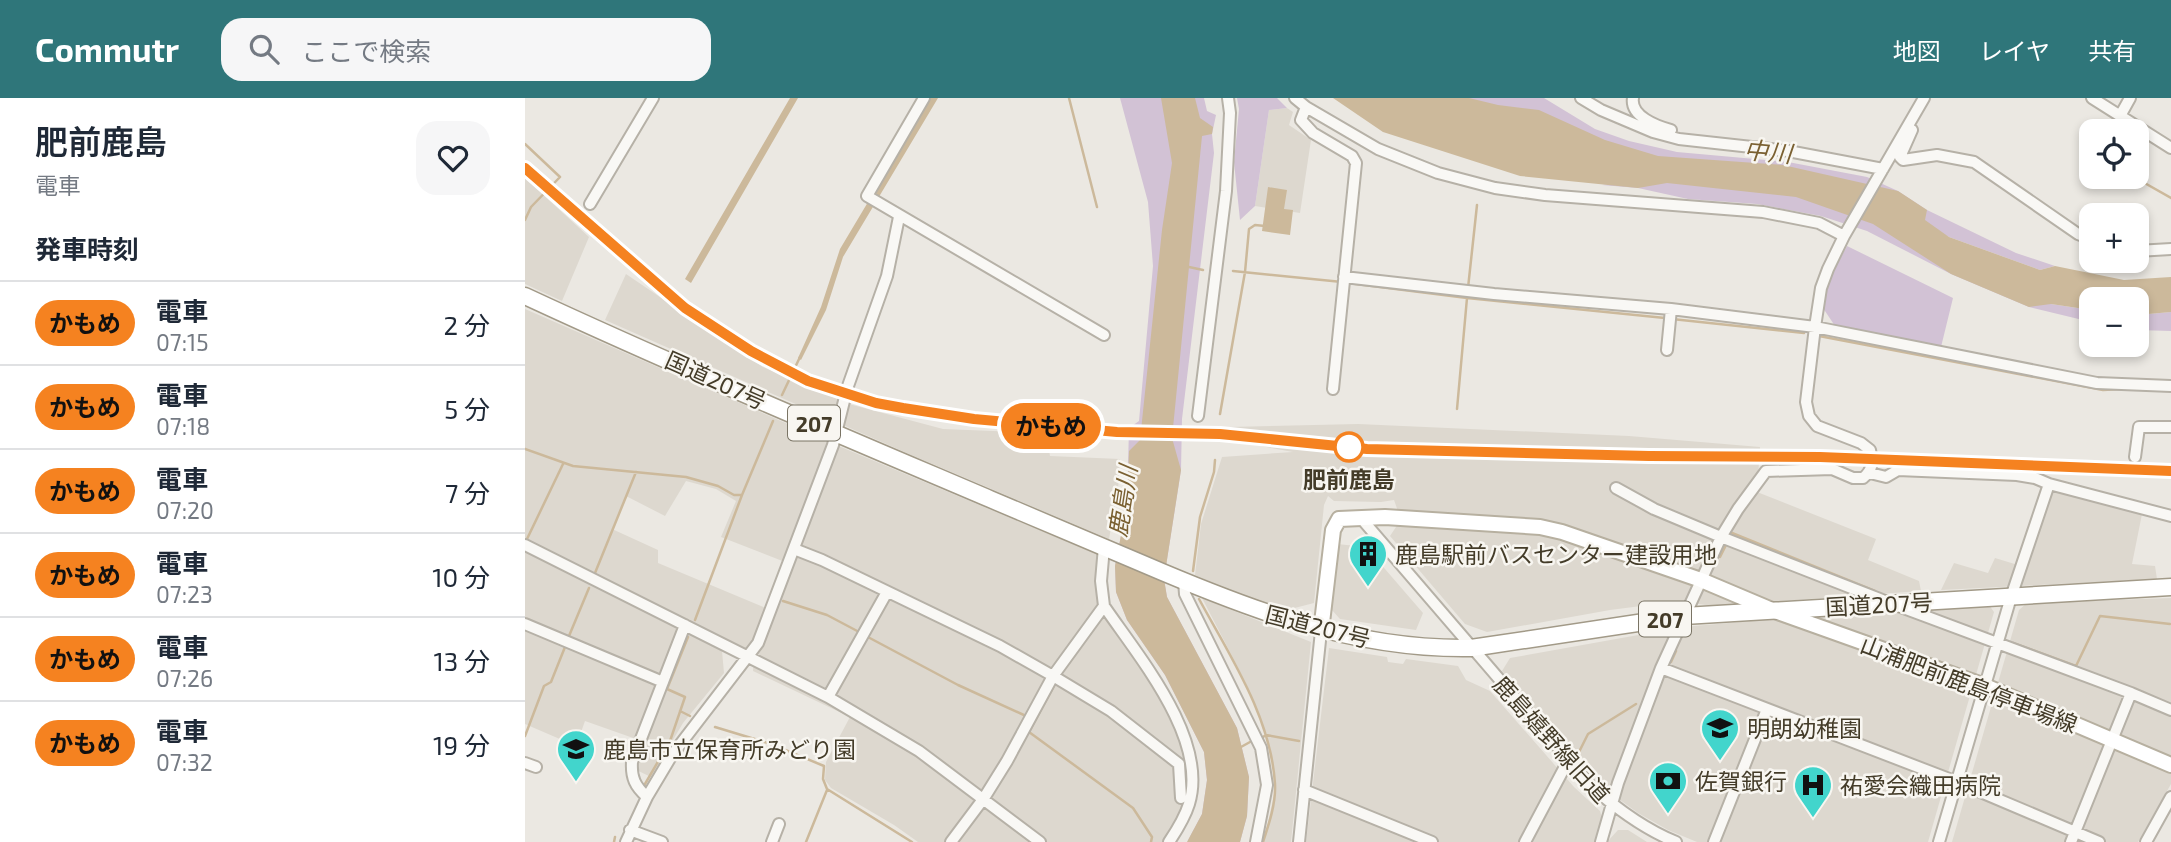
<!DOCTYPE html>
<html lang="ja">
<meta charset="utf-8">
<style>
:root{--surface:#fff;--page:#f6f6f7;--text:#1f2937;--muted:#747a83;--line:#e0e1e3;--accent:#2f767a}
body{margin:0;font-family:"Exo 2","Noto Sans JP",sans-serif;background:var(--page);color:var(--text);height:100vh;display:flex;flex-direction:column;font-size:26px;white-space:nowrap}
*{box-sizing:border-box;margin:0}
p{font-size:23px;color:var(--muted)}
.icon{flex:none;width:38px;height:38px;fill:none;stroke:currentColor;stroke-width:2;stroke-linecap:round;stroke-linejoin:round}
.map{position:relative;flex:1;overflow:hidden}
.sheet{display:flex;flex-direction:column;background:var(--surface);width:525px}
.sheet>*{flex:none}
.badge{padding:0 14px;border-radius:23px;font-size:24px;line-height:46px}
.fabs{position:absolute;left:1554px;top:21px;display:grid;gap:14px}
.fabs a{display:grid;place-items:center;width:70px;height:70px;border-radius:14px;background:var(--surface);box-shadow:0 4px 10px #0003;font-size:35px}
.map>.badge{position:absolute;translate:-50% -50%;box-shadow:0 0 0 4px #fff}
h2{padding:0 35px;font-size:26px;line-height:63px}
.round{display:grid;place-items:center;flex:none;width:74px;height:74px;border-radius:21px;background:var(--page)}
.head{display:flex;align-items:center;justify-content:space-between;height:119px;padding:0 35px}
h1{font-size:33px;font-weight:600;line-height:52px}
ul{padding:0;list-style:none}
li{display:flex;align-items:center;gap:21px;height:84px;padding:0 35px;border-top:2px solid var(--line)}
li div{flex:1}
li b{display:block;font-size:26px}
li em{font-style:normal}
li .badge{min-width:77px;font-weight:700;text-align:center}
header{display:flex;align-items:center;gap:42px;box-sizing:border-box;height:98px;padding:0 35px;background:var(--accent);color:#fff}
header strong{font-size:33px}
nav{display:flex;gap:38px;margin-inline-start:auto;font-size:24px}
.search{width:490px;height:63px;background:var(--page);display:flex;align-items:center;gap:18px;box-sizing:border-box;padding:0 24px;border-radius:21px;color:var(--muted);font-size:26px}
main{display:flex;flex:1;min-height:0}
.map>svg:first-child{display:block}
.built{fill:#ddd8cf;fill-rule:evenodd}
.green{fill:#d2c2d5}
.water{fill:#ccb99b}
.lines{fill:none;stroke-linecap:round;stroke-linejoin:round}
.stream{stroke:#ccb99b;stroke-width:2.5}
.minor-casing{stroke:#b6b1a7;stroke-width:14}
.major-casing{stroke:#b7b0a0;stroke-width:18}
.highway-casing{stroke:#a29a88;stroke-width:19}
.minor{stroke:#f9f8f5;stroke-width:10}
.major{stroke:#fff;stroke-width:14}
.highway{stroke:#fff;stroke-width:16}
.rail{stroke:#958d7a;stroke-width:2.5;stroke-dasharray:3.5 7;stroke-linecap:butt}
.line-casing{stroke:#fff;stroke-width:16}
.line{stroke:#f58220;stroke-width:10}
.stop-dot{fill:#fff;stroke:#f58220;stroke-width:3.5}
.labels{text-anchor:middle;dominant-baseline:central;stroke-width:5;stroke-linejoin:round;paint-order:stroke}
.shield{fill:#f8f6f1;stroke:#7a7465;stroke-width:2}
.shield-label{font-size:21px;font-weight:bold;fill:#443c29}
.street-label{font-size:23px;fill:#443c29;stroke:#f8f6f1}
.stop-label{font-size:23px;font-weight:bold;fill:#443c29;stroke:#f8f6f1}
.poi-label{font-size:23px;fill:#443c29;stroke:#f8f6f1;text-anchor:start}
.water-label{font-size:24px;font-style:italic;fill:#7a6031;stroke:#f8f6f1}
</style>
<header>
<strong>Commutr</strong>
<div class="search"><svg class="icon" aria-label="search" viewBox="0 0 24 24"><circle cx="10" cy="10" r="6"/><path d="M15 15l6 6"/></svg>ここで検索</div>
<nav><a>地図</a><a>レイヤ</a><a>共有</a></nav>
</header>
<main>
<section class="sheet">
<div class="head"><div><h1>肥前鹿島</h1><p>電車</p></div><a class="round"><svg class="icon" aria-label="heart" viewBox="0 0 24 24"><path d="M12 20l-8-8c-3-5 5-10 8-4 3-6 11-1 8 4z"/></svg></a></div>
<h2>発車時刻</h2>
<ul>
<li><span class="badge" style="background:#f58220;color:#111">かもめ</span><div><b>電車</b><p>07:15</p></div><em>2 分</em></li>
<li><span class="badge" style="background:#f58220;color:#111">かもめ</span><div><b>電車</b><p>07:18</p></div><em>5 分</em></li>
<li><span class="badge" style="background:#f58220;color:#111">かもめ</span><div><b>電車</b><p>07:20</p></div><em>7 分</em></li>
<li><span class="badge" style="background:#f58220;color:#111">かもめ</span><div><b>電車</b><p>07:23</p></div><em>10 分</em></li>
<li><span class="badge" style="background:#f58220;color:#111">かもめ</span><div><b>電車</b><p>07:26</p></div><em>13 分</em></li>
<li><span class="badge" style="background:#f58220;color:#111">かもめ</span><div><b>電車</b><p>07:32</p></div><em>19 分</em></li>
</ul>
</section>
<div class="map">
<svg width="1646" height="744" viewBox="0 0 1646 744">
<rect width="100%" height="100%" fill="#ebe8e2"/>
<path class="built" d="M762 10 768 14 764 27 786 42 775 115 730 108 744 12Z
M0 80 64 139 37 203 0 186Z
M101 176 238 269 324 306 418 331 521 335 525 358 595 361 593 392 584 441 384 356 80 222Z
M0 211 304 344 581 460 579 483 582 507 656 628 661 670 656 714 643 744H393L369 727 306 690 300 682 301 664 325 619 228 573 230 546 224 552 207 545 197 553 199 575 158 625 126 679 101 667 111 641 60 623 51 648 0 626ZM161 383 191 391 211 403 196 439 260 464 243 511 133 465V452L87 431 101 398 140 418Z
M833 326 1104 338 1235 349 1232 394 1351 441 1343 462 1394 483 1396 493 1187 508 1155 503 1085 512 962 534 940 526 865 438 873 426 874 416 869 402 856 404 809 403 803 398 799 407 789 505 754 514 670 477 676 426 697 359 768 354 703 342 704 329Z
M1519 390 1617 416 1607 466 1630 468 1632 481 1416 492 1429 465 1463 475 1470 460 1493 467Z
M812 446 841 449 898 515 891 532 815 521 806 511Z
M677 500 786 544 766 744H736L743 725 751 687 742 637 720 583Z
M1646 500V686L1613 744H1427L1494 512 1502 505Z
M1464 507 1469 514 1403 744H1172L1143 732 1113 715 1076 688 977 573 985 560 1158 529 1293 517Z
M804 550 862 559 863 564 878 566 881 561 933 568 941 582 965 593 1049 689 1075 713 1077 720 1071 744H781Z
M1093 732H1103L1122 744H1082Z"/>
<path class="green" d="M595 0H646L654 68 604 446 701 687 662 744 677 716 682 682 679 654 640 577 602 522 591 494 590 468 602 407 604 330 614 323 628 168 623 104Z
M663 0H679L682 13 691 17 687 36 689 55 657 321 656 372 639 481 642 499 712 630 724 679 722 718 715 744 712 717 632 521Z
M712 0H752L762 10 744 12 730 108 715 122 709 64 714 11Z
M868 0H1019L1070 31 1104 43 1152 54 1263 64 1342 79 1373 93 1402 112 1491 155 1530 168 1515 172 1424 139 1378 116 1131 67Z
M1138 79 1265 87 1526 206 1566 212V224L1504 209 1426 176 1342 133 1296 118 1232 106 1163 101 1113 90 1077 87Z
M1322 148 1428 200 1416 249 1310 228 1298 210 1304 182Z
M1646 214V233L1612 232V217Z"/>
<path class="water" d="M265 0H273L166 185 160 181Z
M405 0H413L318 159 301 212 276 262 273 260 296 209 315 151Z
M636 0H670L675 20 688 29 687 36 677 38 647 340 656 372 639 481 642 499 712 630 724 679 722 718 715 744H662L677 716 682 682 679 654 640 577 602 522 591 494 590 468 602 407 604 353 615 342 637 132 647 65Z
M808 0H944L973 7 1014 12 1080 42 1133 58 1258 67 1373 93 1402 112 1400 122 1424 139 1515 172 1530 168 1599 182 1646 179V214L1612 217V201H1566V212L1526 206 1504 209 1426 176 1348 126 1271 99 1142 85 1113 90 995 78 858 34Z
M743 89 762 92 759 111 768 112 765 137 737 133Z"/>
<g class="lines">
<path class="stream" d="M544 0 572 109
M0 46 35 79 6 109 0 122
M1609 79 1646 100
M664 169 678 172
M708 173 817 184
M823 185 942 200 1140 220
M943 190 952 107
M1147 221 1279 235
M1294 238 1578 292 1597 291
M257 297 275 259
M932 311 942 200
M695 316 720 174 724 131 730 127 740 128
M0 351 48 368 161 379 193 388 209 397H217
M1207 435 1350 493
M2 441 38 366
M1195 459 1201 447
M668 473 675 419 689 374 690 362
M70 475 111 374
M674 501C705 558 746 619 750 686 751 705 744 726 738 744
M258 503 302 517 336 535
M170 522 217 397 248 323
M44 538 64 490
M341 538 433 587 501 618
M1488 545 1551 568 1575 518 1645 526
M1146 564 1151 553
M530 586 504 634 608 710 627 739 626 744
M155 613 165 618
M190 629 246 646 299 668 298 681 302 691 387 744
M0 638 19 588 26 584 40 549
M738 639 741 637 774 643
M716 649 725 644
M1054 654 1063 636 1111 606
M120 686 145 643 160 599 142 591 163 539
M89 744 90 739
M281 744 302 692"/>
<defs>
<path id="minor" d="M399 0 342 98 579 237
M770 0 781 9 853 51 913 75 970 90 1020 97 1238 114 1294 125 1319 138
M1056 0 1076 12 1128 34 1154 41 1263 53 1358 71
M1108 0C1105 18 1131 28 1146 32
M1567 0 1646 50
M781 9 776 22 788 35 827 58 831 65 808 291
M1595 18 1605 0
M1387 32 1375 59 1378 62 1412 57 1449 64 1553 136 1566 141
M65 106 128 0
M1612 153 1646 151
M819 179 969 196 1146 211 1290 229 1572 285 1646 288
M1142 252 1146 211
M323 288 362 178 374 119
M673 318 701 93 705 15 703 0
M1610 359 1614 329H1646
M1345 375 1361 379 1373 372 1492 377 1510 380 1524 386
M1091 390 1129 411 1196 439 1365 505 1606 595 1646 612
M835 419 1066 688C1092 711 1119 731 1151 744
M0 447 303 599 394 653 515 744
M269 451 297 462 475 548 528 578 586 613 654 666 656 700
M659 483 660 496 736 650 742 687 731 744
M579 508C613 558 684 641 664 706 660 719 652 732 644 744
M0 526 138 584
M1136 570 1432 684 1574 744
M303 599 362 494
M0 665 11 669
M779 692 907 744
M122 699C110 688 106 680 107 664L160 527
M105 732 137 744
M101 744 122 699 147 657 233 545 308 347 319 303
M247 744 254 726
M426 744 459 700 482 663 528 578 579 508 576 483 579 449
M774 744 796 533
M1000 744 1043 663
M1076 744 1093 685 1136 570 1196 439 1213 411 1241 373 1307 371 1328 380H1338C1348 372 1348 364 1345 352L1336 345 1292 328 1284 318 1281 304 1290 229 1296 190 1303 171 1319 138 1399 0
M1189 744 1242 611
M1414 744 1486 499 1524 386 1646 418
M1546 744 1606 595
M1621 744 1646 699"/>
<path id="major" d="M796 533 808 432 814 421 860 419 1015 429 1037 434 1176 482 1247 512 1460 588 1646 667"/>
<path id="highway" d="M0 198C153 269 310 335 465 401 515 422 566 444 616 465 723 511 827 552 946 550L1159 518 1646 489"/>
</defs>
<use href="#minor" class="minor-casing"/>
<use href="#major" class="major-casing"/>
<use href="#highway" class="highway-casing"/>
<use href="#minor" class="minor"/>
<use href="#major" class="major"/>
<use href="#highway" class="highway"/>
<path class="rail" d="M0 70 160 210 226 253 283 283 351 305 378 310 449 321 592 334 695 336 842 350 1124 358 1295 359 1646 373"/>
</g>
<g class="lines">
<defs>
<path id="line" d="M0 70 160 210 226 253 283 283 351 305 378 310 449 321 592 334 695 336 842 351 1124 358 1295 359 1646 373"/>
</defs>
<use href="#line" class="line-casing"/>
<use href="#line" class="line"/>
</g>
<defs>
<symbol id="building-pin" viewBox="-11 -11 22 30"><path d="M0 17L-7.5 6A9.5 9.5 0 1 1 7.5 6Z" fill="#42d5cc" stroke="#f8f6f1"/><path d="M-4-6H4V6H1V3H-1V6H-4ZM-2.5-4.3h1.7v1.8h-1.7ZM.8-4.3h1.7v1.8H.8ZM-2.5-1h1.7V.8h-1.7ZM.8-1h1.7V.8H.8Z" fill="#111"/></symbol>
<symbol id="school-pin" viewBox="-11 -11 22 30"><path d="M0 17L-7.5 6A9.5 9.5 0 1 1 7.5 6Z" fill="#42d5cc" stroke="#f8f6f1"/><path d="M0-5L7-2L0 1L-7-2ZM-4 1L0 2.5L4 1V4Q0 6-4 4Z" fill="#111"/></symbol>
<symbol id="bank-pin" viewBox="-11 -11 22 30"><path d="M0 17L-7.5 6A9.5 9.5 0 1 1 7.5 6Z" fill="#42d5cc" stroke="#f8f6f1"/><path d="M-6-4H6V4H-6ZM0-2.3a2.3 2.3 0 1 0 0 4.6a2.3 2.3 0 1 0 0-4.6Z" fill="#111"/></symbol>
<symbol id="hospital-pin" viewBox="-11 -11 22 30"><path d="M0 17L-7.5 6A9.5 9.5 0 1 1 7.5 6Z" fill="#42d5cc" stroke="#f8f6f1"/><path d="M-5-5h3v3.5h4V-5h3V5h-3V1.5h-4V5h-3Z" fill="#111"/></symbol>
</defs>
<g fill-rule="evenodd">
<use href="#building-pin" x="821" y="434" width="44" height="60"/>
<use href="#school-pin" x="1173" y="608" width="44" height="60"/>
<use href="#school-pin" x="29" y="629" width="44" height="60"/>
<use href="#bank-pin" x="1121" y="661" width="44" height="60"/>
<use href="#hospital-pin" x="1266" y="665" width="44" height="60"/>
</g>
<circle class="stop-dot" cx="824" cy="349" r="14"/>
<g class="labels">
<g class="shield">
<rect x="263" y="307.5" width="52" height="35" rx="5"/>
<rect x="1114" y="503.5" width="52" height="35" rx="5"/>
</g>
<g class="shield-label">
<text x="289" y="325">207</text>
<text x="1140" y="521">207</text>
</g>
<g class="street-label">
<text transform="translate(191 282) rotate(24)">国道207号</text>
<text transform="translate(1354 506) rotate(-3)">国道207号</text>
<text transform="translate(793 528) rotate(14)">国道207号</text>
<text transform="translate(1444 586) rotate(21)">山浦肥前鹿島停車場線</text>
<text transform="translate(1027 641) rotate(48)">鹿島嬉野線旧道</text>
</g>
<g class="stop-label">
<text x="824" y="381">肥前鹿島</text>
</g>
<g class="poi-label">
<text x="870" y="456">鹿島駅前バスセンター建設用地</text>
<text x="1222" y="630">明朗幼稚園</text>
<text x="78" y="651">鹿島市立保育所みどり園</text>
<text x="1170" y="683">佐賀銀行</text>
<text x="1315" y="687">祐愛会織田病院</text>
</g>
<g class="water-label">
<text transform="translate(1243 53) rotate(5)">中川</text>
<text transform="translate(597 403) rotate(-81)">鹿島川</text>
</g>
</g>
</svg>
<div class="fabs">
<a><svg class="icon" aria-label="locate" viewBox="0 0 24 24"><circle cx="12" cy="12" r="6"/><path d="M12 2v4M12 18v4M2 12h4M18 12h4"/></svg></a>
<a>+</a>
<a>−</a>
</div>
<b class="badge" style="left:526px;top:328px;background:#f58220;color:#111">かもめ</b>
</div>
</main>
